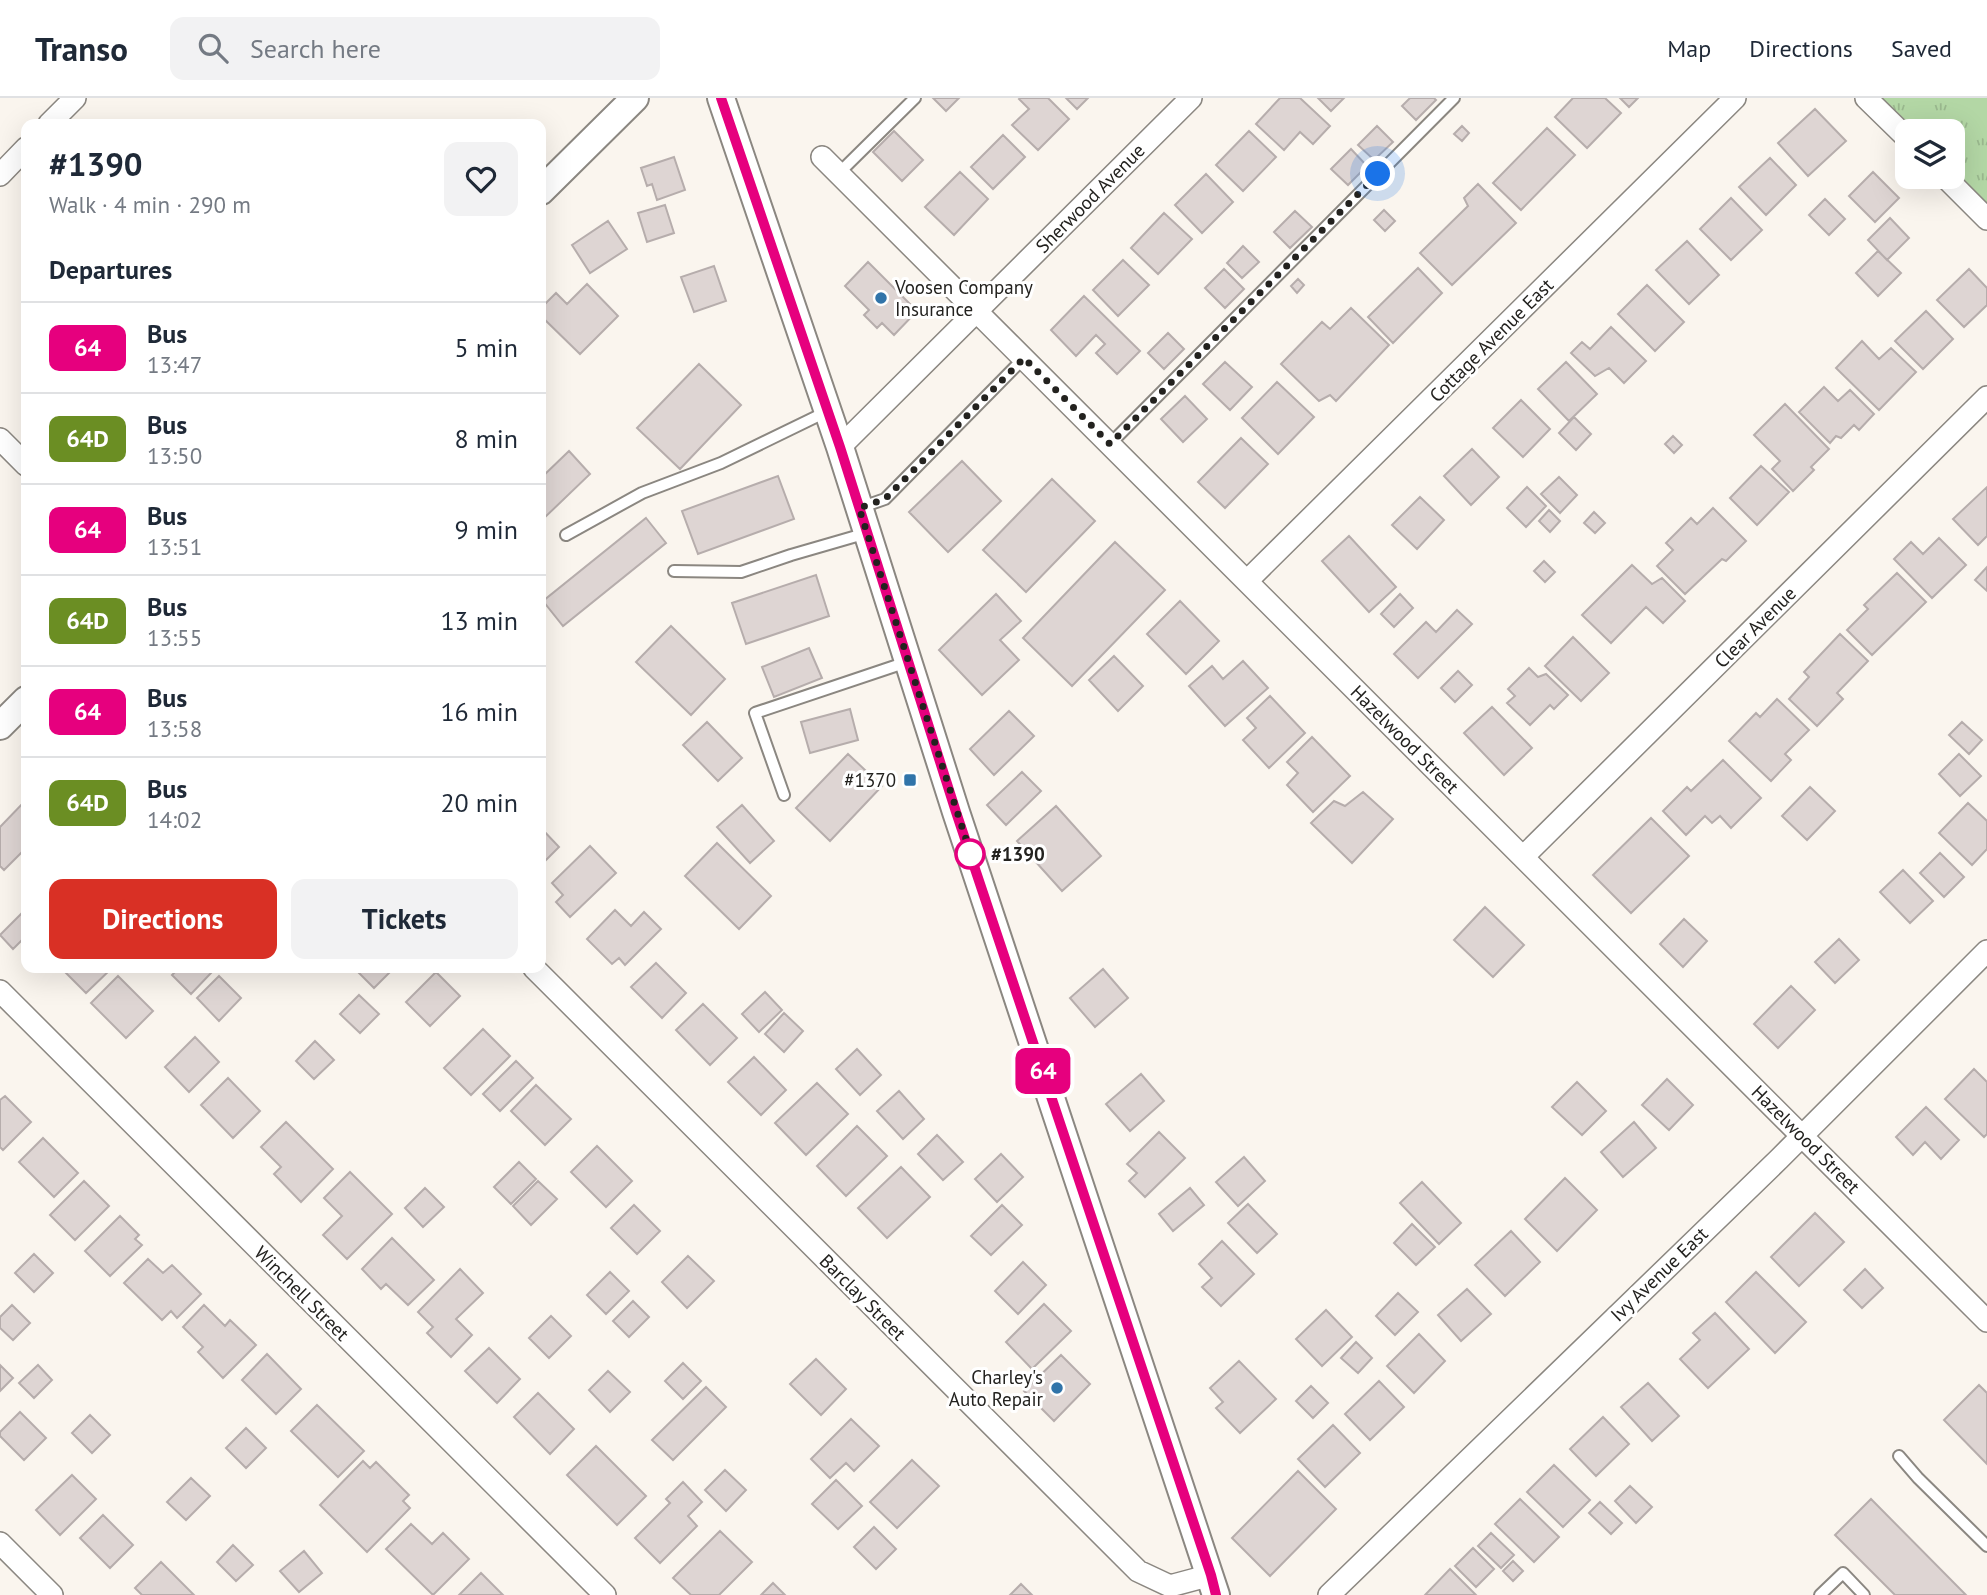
<!DOCTYPE html>
<meta charset="utf-8">
<style>
:root{--surface:#fff;--page:#f2f2f3;--text:#1f2937;--muted:#747a83;--line:#e0e1e3;--accent:#d93025}
body{margin:0;font-family:"PT Sans",sans-serif;background:var(--page);color:var(--text);height:100vh;display:flex;flex-direction:column;font-size:26px;white-space:nowrap}
*{box-sizing:border-box;margin:0}
p{font-size:23px;color:var(--muted)}
.icon{flex:none;width:38px;height:38px;fill:none;stroke:currentColor;stroke-width:2;stroke-linecap:round;stroke-linejoin:round}
.map{position:relative;flex:1;overflow:hidden}
.drawer{position:absolute;left:21px;top:21px;width:525px;height:854px;display:flex;flex-direction:column;background:var(--surface);border-radius:14px;box-shadow:0 7px 28px #0002}
.drawer>*{flex:none}
.badge{padding:0 14px;border-radius:10px;font-size:24px;line-height:46px}
.controls{position:absolute;left:1895px;top:21px;display:grid;gap:14px}
.controls a{display:grid;place-items:center;width:70px;height:70px;border-radius:14px;background:var(--surface);box-shadow:0 7px 28px #0002;font-size:35px}
.you{position:absolute;width:35px;height:35px;margin:-18px;border:5px solid #fff;border-radius:50%;background:#1a73e8;box-shadow:0 0 0 10px #1a73e833}
.map>.badge{position:absolute;translate:-50% -50%;box-shadow:0 0 0 4px #fff}
h2{padding:0 28px;font-size:26px;line-height:63px}
.round{display:grid;place-items:center;flex:none;width:74px;height:74px;border-radius:14px;background:var(--page)}
.headline{display:flex;align-items:center;justify-content:space-between;height:119px;padding:0 28px}
h1{font-size:33px;font-weight:800;line-height:52px}
.action{display:flex;gap:14px;margin-top:auto;padding:14px 28px}
.action a{flex:1;height:80px;border-radius:14px;background:var(--accent);color:#fff;font-size:28px;font-weight:800;line-height:80px;text-align:center}
.action a+a{background:var(--page);color:var(--text)}
ul{padding:0;list-style:none}
li{display:flex;align-items:center;gap:21px;height:91px;padding:0 28px;border-top:2px solid var(--line)}
li div{flex:1}
li b{display:block;font-size:26px}
li em{font-style:normal}
li .badge{min-width:77px;font-weight:700;text-align:center}
header{display:flex;align-items:center;gap:42px;box-sizing:border-box;height:98px;padding:0 35px;background:var(--surface);border-bottom:2px solid var(--line)}
header strong{font-size:33px}
nav{display:flex;gap:38px;margin-inline-start:auto;font-size:24px}
.search{width:490px;height:63px;background:var(--page);display:flex;align-items:center;gap:18px;box-sizing:border-box;padding:0 24px;border-radius:14px;color:var(--muted);font-size:26px}
.map>svg:first-child{display:block}
.grass{fill:url(#grass-tufts)}
.garden{fill:#b3d7a5}
.building{fill:#ded5d3;stroke:#b6adac;stroke-width:2}
.lines{fill:none;stroke-linecap:round;stroke-linejoin:round}
.service-casing{stroke:#8b8781;stroke-width:14}
.minor-casing{stroke:#8b8781;stroke-width:24}
.tertiary-casing{stroke:#8b8781;stroke-width:30}
.service{stroke:#fff;stroke-width:10}
.minor{stroke:#fff;stroke-width:21}
.tertiary{stroke:#fff;stroke-width:26}
.line-casing{stroke:#fff;stroke-width:16}
.line{stroke:#e6007e;stroke-width:10}
.walk{stroke:#23221f;stroke-width:7;stroke-dasharray:0 12.6}
.poi-dot{fill:#3174a9;stroke:#fff;stroke-width:2.5}
.stop-dot{fill:#fff;stroke:#e6007e;stroke-width:3.5}
.labels{text-anchor:middle;dominant-baseline:central;stroke-width:6;stroke-linejoin:round;paint-order:stroke}
.street-label{font-size:19px;fill:#23221f;stroke:#fff}
.poi-label{font-size:19px;fill:#23221f;stroke:#fff;text-anchor:end}
.stop-label{font-size:19px;font-weight:bold;fill:#23221f;stroke:#fff;text-anchor:start}
</style>
<header>
<strong>Transo</strong>
<div class="search"><svg class="icon" aria-label="search" viewBox="0 0 24 24"><circle cx="10" cy="10" r="6"/><path d="M15 15l6 6"/></svg>Search here</div>
<nav><a>Map</a><a>Directions</a><a>Saved</a></nav>
</header>
<div class="map">
<svg width="1987" height="1497" viewBox="0 0 1987 1497">
<defs>
<pattern id="grass-tufts" width="24" height="20" patternUnits="userSpaceOnUse" patternTransform="scale(1.75)"><rect width="24" height="20" fill="#b3d7a5"/><path d="M3 7l-1-3M5 7V3M7 7l1-3M15 17l-1-3M17 17v-4M19 17l1-3" fill="none" stroke="#9ab88e"/></pattern>
</defs>
<rect width="100%" height="100%" fill="#faf5ee"/>
<path class="grass" d="M1866 0H1987V121L1953 79V33H1908Z"/>
<path class="garden" d="M1942 0H1987V44Z"/>
<path class="building" d="M933 0H959L946 13Z
M1020 0H1048L1069 21 1038 52 1012 27 1029 11 1019 1Z
M1066 0H1088L1077 11Z
M1280 0H1300L1330 28 1313 46 1300 34 1284 52 1256 26Z
M1318 0H1344L1331 13Z
M1410 0H1434L1436 2 1416 22 1402 8Z
M1573 0H1605L1621 15 1587 50 1555 19Z
M1620 0H1638L1629 9Z
M1815 11 1846 43 1808 78 1778 45Z
M1377 28 1393 44 1374 62 1358 47Z
M1462 28 1469 35 1462 43 1454 36Z
M1547 30 1575 57 1521 112 1493 85Z
M894 33 923 62 902 83 873 54Z
M1249 33 1276 59 1243 93 1216 67Z
M1003 37 1025 59 993 91 971 69Z
M1351 51 1367 68 1348 87 1331 71Z
M674 59 685 92 657 102 652 86 647 88 641 70Z
M1770 60 1796 87 1766 117 1739 89Z
M960 74 988 101 954 137 925 109Z
M1873 74 1899 100 1875 124 1849 98Z
M1206 76 1233 104 1202 135 1175 107Z
M1478 86 1516 125 1452 187 1420 155 1468 108 1464 100Z
M1731 100 1762 132 1731 162 1700 131Z
M1825 101 1845 121 1829 137 1809 117Z
M665 107 674 135 647 144 638 115Z
M1384 112 1395 123 1385 133 1374 122Z
M1295 113 1312 129 1290 150 1274 134Z
M1164 115 1192 141 1158 176 1131 150Z
M1890 120 1909 140 1887 162 1868 142Z
M608 123 627 151 590 175 572 147Z
M1687 143 1719 177 1689 206 1656 172Z
M1243 148 1259 164 1242 180 1227 165Z
M1878 153 1901 175 1878 198 1856 175Z
M1123 162 1149 187 1118 218 1093 192Z
M868 164 917 213 894 237 882 225 877 230 864 217 869 212 845 188Z
M714 168 726 203 694 214 681 179Z
M1418 170 1442 195 1393 245 1368 219Z
M1224 171 1244 191 1225 210 1205 190Z
M1969 171 1987 190V207L1964 229 1937 202Z
M1298 181 1304 187 1297 195 1291 188Z
M587 186 618 218 580 256 541 218V210L556 195 567 206Z
M1647 187 1684 224 1655 253 1618 216Z
M1084 198 1140 253 1117 276 1096 255 1105 246 1096 237 1076 258 1051 232Z
M1351 210 1389 247 1336 303 1330 297 1319 303 1281 266 1322 224 1330 231Z
M1926 213 1953 241 1923 271 1895 243Z
M1611 229 1646 263 1624 285 1609 270 1595 278 1571 255 1582 244 1590 251Z
M1168 235 1184 251 1164 271 1148 255Z
M1862 243 1879 261 1891 250 1916 274 1879 312 1836 270Z
M1225 264 1252 289 1230 312 1203 286Z
M1566 264 1597 296 1569 323 1538 291Z
M699 266 741 307 680 371 637 330Z
M1277 284 1314 319 1278 356 1242 320Z
M1824 289 1838 303 1850 292 1874 316 1859 332 1854 327 1841 340 1836 338 1830 345 1799 314Z
M1185 298 1207 321 1183 344 1161 321Z
M1521 302 1550 331 1523 359 1493 330Z
M1785 306 1829 351 1811 369 1814 372 1793 393 1772 371 1780 363 1754 337Z
M1574 319 1591 336 1576 352 1559 335Z
M1673 338 1682 347 1674 355 1665 346Z
M1241 340 1268 366 1225 410 1198 384Z
M1472 351 1499 379 1471 407 1444 378Z
M569 353 590 376 541 423V380Z
M962 363 1001 403 948 454 909 414Z
M1761 368 1789 394 1757 427 1730 400Z
M778 378 794 421 698 456 682 413Z
M1559 379 1577 397 1560 415 1541 396Z
M1052 381 1095 423 1026 494 983 452Z
M1527 389 1546 408 1526 429 1507 410Z
M1987 389V438L1978 447 1953 421Z
M1420 399 1444 422 1417 451 1392 427Z
M1713 410 1746 443 1726 463 1722 461 1685 496 1657 468 1673 452 1666 445 1691 420 1697 426Z
M1549 412 1560 423 1550 434 1539 423Z
M1594 414 1605 425 1595 435 1584 425Z
M646 420 666 445 563 528 543 503Z
M1349 438 1396 489 1369 514 1322 463Z
M1939 440 1966 467 1932 500 1894 461 1911 444 1923 456Z
M1115 444 1165 492 1072 588 1023 540Z
M1544 463 1555 474 1545 484 1534 473Z
M1632 467 1652 486 1662 480 1685 503 1663 525 1646 509 1611 545 1582 517Z
M1987 469V493L1975 482Z
M1897 475 1926 504 1872 557 1847 532 1868 511 1864 507Z
M816 477 829 518 746 546 732 505Z
M996 496 1021 523 1000 542 1019 562 982 597 939 552Z
M1400 496 1413 510 1394 529 1381 516Z
M1180 503 1219 543 1186 576 1147 536Z
M1457 512 1472 526 1418 580 1394 556 1426 524 1436 534Z
M671 528 725 581 691 617 636 564Z
M1840 536 1868 563 1837 595 1843 601 1817 628 1789 601 1809 579 1804 574Z
M1573 539 1609 575 1581 603 1545 568Z
M809 550 822 580 774 599 762 569Z
M1114 558 1143 588 1118 613 1089 582Z
M1243 563 1268 590 1225 628 1189 588 1212 568 1223 581Z
M1529 570 1538 579 1546 576 1568 597 1554 611 1550 607 1530 627 1507 605 1515 598 1508 591Z
M1458 573 1472 587 1455 604 1441 590Z
M1270 598 1305 635 1269 670 1243 642 1256 630 1247 620Z
M1777 601 1809 632 1785 656 1791 662 1771 683 1729 643 1756 615 1760 619Z
M1492 609 1532 650 1504 677 1464 635Z
M850 611 858 642 810 655 801 624Z
M1009 613 1034 638 994 677 970 651Z
M707 624 742 660 718 683 683 647Z
M1962 624 1982 642 1969 656 1949 637Z
M1312 639 1350 678 1313 714 1287 687 1298 675 1287 664Z
M848 656 882 688 830 743 796 710Z
M1959 656 1981 678 1960 698 1939 676Z
M1723 662 1761 700 1731 730 1720 718 1712 725 1705 718 1686 737 1663 713 1687 689 1691 693Z
M1022 674 1041 693 1006 727 987 707Z
M1810 689 1835 713 1807 742 1782 718Z
M1363 694 1393 721 1352 765 1311 725 1334 703 1345 708Z
M26 702V750L4 772 0 768V729Z
M1968 705 1987 723V751L1972 767 1939 735Z
M742 707 774 743 750 765 717 729Z
M1056 708 1101 758 1062 793 1017 743Z
M1651 720 1689 758 1631 815 1593 777Z
M541 730 559 749 541 767Z
M717 745 771 798 739 831 685 778Z
M590 748 616 775 570 819 556 804 563 797 552 785Z
M1940 755 1964 779 1944 799 1920 775Z
M1903 772 1933 803 1910 825 1880 794Z
M1485 809 1524 847 1493 879 1454 842Z
M615 812 631 828 644 814 661 831 625 867 619 860 612 866 587 841Z
M24 813 26 815V838L13 851 0 837Z
M1684 821 1707 843 1683 869 1660 846Z
M1839 841 1859 862 1835 885 1815 864Z
M656 865 686 895 662 920 631 889Z
M67 870H112L86 895 64 873Z
M179 870H206L211 875 191 896 172 877Z
M354 870H394L374 890Z
M1103 871 1128 900 1095 929 1070 900Z
M436 874 460 898 430 928 406 904Z
M118 878 153 913 126 940 91 905Z
M219 878 241 900 219 923 197 900Z
M1791 888 1815 912 1778 950 1754 926Z
M765 894 782 912 759 934 742 916Z
M359 897 379 916 360 935 340 916Z
M703 906 737 940 710 967 676 932Z
M784 915 803 933 784 954 765 936Z
M483 931 510 958 471 997 444 970Z
M195 939 219 964 189 994 165 969Z
M315 943 334 962 314 981 296 963Z
M857 951 881 977 860 997 836 971Z
M754 959 786 992 761 1017 728 984Z
M516 963 533 980 500 1013 483 996Z
M1974 971 1987 984V1036L1984 1039 1945 1001Z
M1141 976 1164 1003 1130 1033 1106 1006Z
M228 980 260 1013 233 1040 201 1007Z
M1667 981 1693 1007 1669 1032 1642 1007Z
M1577 984 1606 1013 1582 1037 1552 1009Z
M817 985 848 1016 806 1057 775 1025Z
M536 987 571 1021 545 1047 511 1013Z
M899 993 924 1021 903 1041 877 1013Z
M5 998 31 1024 3 1052 0 1049V1002Z
M1926 1009 1959 1042 1941 1061 1925 1044 1913 1057 1896 1039Z
M286 1024 333 1071 301 1104 274 1076 281 1069 261 1049Z
M1634 1024 1656 1050 1623 1079 1601 1054Z
M857 1028 887 1058 846 1098 817 1068Z
M1159 1034 1185 1060 1145 1099 1129 1083 1137 1075 1127 1066Z
M937 1037 963 1064 943 1082 918 1056Z
M43 1040 78 1075 54 1099 19 1064Z
M597 1048 632 1083 606 1109 571 1074Z
M1001 1056 1023 1079 997 1104 975 1081Z
M1244 1059 1265 1083 1238 1108 1216 1084Z
M519 1064 536 1081 511 1106 494 1089Z
M901 1069 930 1099 887 1140 858 1110Z
M350 1074 392 1116 347 1161 323 1137 342 1118 324 1100Z
M1565 1080 1597 1112 1557 1153 1525 1121Z
M84 1083 109 1108 75 1142 50 1117Z
M538 1083 557 1101 531 1127 513 1108Z
M1422 1084 1461 1125 1439 1146 1400 1105Z
M425 1090 444 1109 423 1129 405 1110Z
M1190 1090 1204 1107 1173 1133 1159 1116Z
M1248 1106 1277 1136 1257 1155 1228 1125Z
M634 1107 660 1133 637 1156 611 1130Z
M1002 1107 1022 1127 991 1157 971 1138Z
M1815 1115 1844 1144 1799 1188 1771 1159Z
M120 1118 139 1137 135 1141 142 1147 110 1178 85 1153Z
M1412 1126 1435 1149 1416 1167 1394 1145Z
M1511 1133 1540 1164 1505 1198 1475 1167Z
M392 1140 434 1182 408 1207 386 1186 381 1191 362 1171Z
M1222 1143 1254 1176 1221 1208 1202 1189 1212 1180 1199 1166Z
M34 1156 53 1175 34 1194 15 1175Z
M688 1158 714 1183 687 1210 662 1184Z
M148 1161 163 1175 172 1167 201 1196 177 1220 171 1213 162 1222 124 1185Z
M1023 1164 1046 1187 1018 1216 995 1193Z
M460 1171 483 1195 456 1221 472 1237 451 1259 427 1235 433 1229 418 1214Z
M1865 1171 1883 1190 1862 1210 1844 1192Z
M610 1174 629 1193 606 1216 587 1197Z
M1756 1174 1806 1224 1775 1255 1726 1204Z
M1467 1191 1491 1216 1461 1243 1438 1217Z
M1398 1195 1418 1214 1395 1237 1376 1218Z
M633 1203 649 1219 629 1239 613 1223Z
M1044 1206 1071 1233 1032 1271 1006 1244Z
M12 1207 30 1225 13 1242 0 1230V1219Z
M204 1207 225 1228 230 1222 256 1247 223 1280 198 1254 203 1249 183 1229Z
M1326 1212 1352 1239 1322 1268 1296 1241Z
M1715 1215 1749 1251 1708 1290 1680 1261 1700 1242 1693 1235Z
M551 1218 571 1238 549 1260 529 1240Z
M1419 1236 1445 1263 1414 1295 1387 1268Z
M1356 1244 1372 1260 1358 1275 1341 1260Z
M489 1250 520 1281 497 1305 465 1273Z
M267 1256 301 1291 276 1316 242 1282Z
M1061 1257 1090 1286 1054 1323 1024 1293Z
M816 1261 846 1291 821 1317 790 1286Z
M1239 1263 1276 1301 1240 1335 1216 1310 1223 1304 1210 1290Z
M683 1265 701 1283 683 1301 665 1283Z
M0 1267 13 1280 0 1293Z
M38 1267 52 1282 34 1300 19 1285Z
M608 1273 630 1294 610 1314 589 1292Z
M1379 1283 1404 1309 1370 1342 1345 1316Z
M1648 1285 1679 1318 1652 1343 1621 1309Z
M1979 1287 1987 1295V1366L1944 1322Z
M1311 1288 1328 1305 1313 1320 1296 1303Z
M706 1289 726 1309 673 1362 652 1342Z
M538 1295 574 1331 550 1356 514 1319Z
M317 1307 364 1353 338 1379 291 1333Z
M20 1314 46 1340 24 1362 0 1338V1334Z
M90 1317 110 1337 92 1355 72 1335Z
M1603 1319 1629 1346 1596 1378 1570 1351Z
M851 1321 879 1348 854 1373 846 1365 830 1380 811 1361Z
M1333 1327 1360 1355 1325 1389 1298 1361Z
M246 1330 266 1350 246 1370 226 1350Z
M596 1348 646 1398 617 1427 567 1377Z
M912 1362 939 1388 897 1430 870 1404Z
M363 1363 370 1370 376 1364 409 1397 403 1403 410 1410 367 1454 320 1407Z
M1554 1367 1590 1402 1563 1429 1527 1394Z
M725 1372 746 1392 726 1413 705 1392Z
M1298 1373 1336 1411 1270 1478 1232 1440Z
M72 1377 96 1401 60 1437 36 1412Z
M191 1380 210 1398 186 1422 167 1404Z
M836 1382 862 1408 838 1431 812 1406Z
M683 1384 702 1404 688 1418 697 1428 660 1465 635 1440 670 1405 666 1401Z
M1630 1388 1652 1409 1636 1425 1615 1403Z
M1520 1401 1559 1439 1534 1464 1495 1426Z
M1871 1401 1966 1497H1895L1835 1437Z
M1600 1404 1622 1425 1611 1436 1589 1415Z
M103 1417 133 1447 110 1470 80 1440Z
M411 1426 432 1446 443 1435 469 1461 433 1497 386 1451Z
M874 1429 896 1451 876 1471 854 1449Z
M720 1433 752 1464 719 1497H691L673 1480Z
M1491 1435 1514 1457 1501 1470 1478 1448Z
M233 1447 253 1467 236 1483 217 1464Z
M1473 1450 1494 1471 1476 1489 1455 1468Z
M304 1453 322 1475 299 1494 280 1473Z
M1513 1463 1523 1473 1513 1483 1503 1473Z
M161 1464 194 1497H142L135 1490Z
M1450 1471 1476 1497H1425Z
M481 1475 503 1497H459Z
M773 1485 785 1497H761Z
M1021 1486 1032 1497H1010Z"/>
<g class="lines">
<defs>
<path id="service" d="M839 75 915 0
M1110 346 1454 0
M859 410 885 401 1024 260
M566 437 642 395 721 365 828 313
M674 473 741 474 791 457 867 435
M784 697 755 615 907 564
M1899 1358 1918 1380 1987 1448
M1820 1497 1843 1475 1864 1497"/>
<path id="minor" d="M1866 0 1908 41
M49 26 75 0
M822 59 1987 1223
M0 77 26 50
M1945 79 1987 121
M0 341 26 367
M840 349 1191 0
M1247 483 1735 0
M1523 759 1987 299
M534 870 1138 1473 1170 1488 1211 1477
M0 893 605 1497
M0 1445 52 1497
M1329 1497 1779 1061 1987 853"/>
<path id="tertiary" d="M721 0 840 349 956 714 1216 1497
M541 93 635 0
M0 628 26 602"/>
</defs>
<use href="#service" class="service-casing"/>
<use href="#minor" class="minor-casing"/>
<use href="#tertiary" class="tertiary-casing"/>
<use href="#service" class="service"/>
<use href="#minor" class="minor"/>
<use href="#tertiary" class="tertiary"/>
</g>
<g class="lines">
<defs>
<path id="line" d="M721 0 840 349 956 714 1211 1477 1216 1497"/>
</defs>
<use href="#line" class="line-casing"/>
<use href="#line" class="line"/>
<path class="walk" d="M970 756 974 766 859 410 885 401 1024 260 1110 346 1378 76"/>
</g>
<g class="poi-dot">
<circle cx="881" cy="200" r="7"/>
<rect x="903" y="675" width="14" height="14" rx="3.5"/>
<circle cx="1057" cy="1290" r="7"/>
</g>
<circle class="stop-dot" cx="970" cy="756" r="14"/>
<g class="labels">
<g class="street-label">
<text transform="translate(1090 100) rotate(-45)">Sherwood Avenue</text>
<text transform="translate(1491 242) rotate(-45)">Cottage Avenue East</text>
<text transform="translate(1755 529) rotate(-45)">Clear Avenue</text>
<text transform="translate(1405 641) rotate(45)">Hazelwood Street</text>
<text transform="translate(1806 1041) rotate(45)">Hazelwood Street</text>
<text transform="translate(1659 1176) rotate(-44)">Ivy Avenue East</text>
<text transform="translate(302 1195) rotate(45)">Winchell Street</text>
<text transform="translate(863 1199) rotate(45)">Barclay Street</text>
</g>
<g class="poi-label">
<text x="895" y="189" text-anchor="start">Voosen Company<tspan x="895" dy="22">Insurance</tspan></text>
<text x="896" y="682">#1370</text>
<text x="1043" y="1279">Charley's<tspan x="1043" dy="22">Auto Repair</tspan></text>
</g>
<g class="stop-label">
<text x="991" y="756">#1390</text>
</g>
</g>
</svg>
<div class="controls">
<a><svg class="icon" aria-label="layers" viewBox="0 0 24 24"><path d="M12 4l9 5-9 5-9-5zM3 14l9 5 9-5"/></svg></a>
</div>
<div class="you" style="left:1378px;top:76px"></div>
<b class="badge" style="left:1043px;top:973px;background:#e6007e;color:#fff">64</b>
<section class="drawer">
<div class="headline"><div><h1>#1390</h1><p>Walk · 4 min · 290 m</p></div><a class="round"><svg class="icon" aria-label="heart" viewBox="0 0 24 24"><path d="M12 20l-8-8c-3-5 5-10 8-4 3-6 11-1 8 4z"/></svg></a></div>
<h2>Departures</h2>
<ul>
<li><span class="badge" style="background:#e6007e;color:#fff">64</span><div><b>Bus</b><p>13:47</p></div><em>5 min</em></li>
<li><span class="badge" style="background:#6b8e23;color:#fff">64D</span><div><b>Bus</b><p>13:50</p></div><em>8 min</em></li>
<li><span class="badge" style="background:#e6007e;color:#fff">64</span><div><b>Bus</b><p>13:51</p></div><em>9 min</em></li>
<li><span class="badge" style="background:#6b8e23;color:#fff">64D</span><div><b>Bus</b><p>13:55</p></div><em>13 min</em></li>
<li><span class="badge" style="background:#e6007e;color:#fff">64</span><div><b>Bus</b><p>13:58</p></div><em>16 min</em></li>
<li><span class="badge" style="background:#6b8e23;color:#fff">64D</span><div><b>Bus</b><p>14:02</p></div><em>20 min</em></li>
</ul>
<div class="action"><a>Directions</a><a>Tickets</a></div>
</section>
</div>
